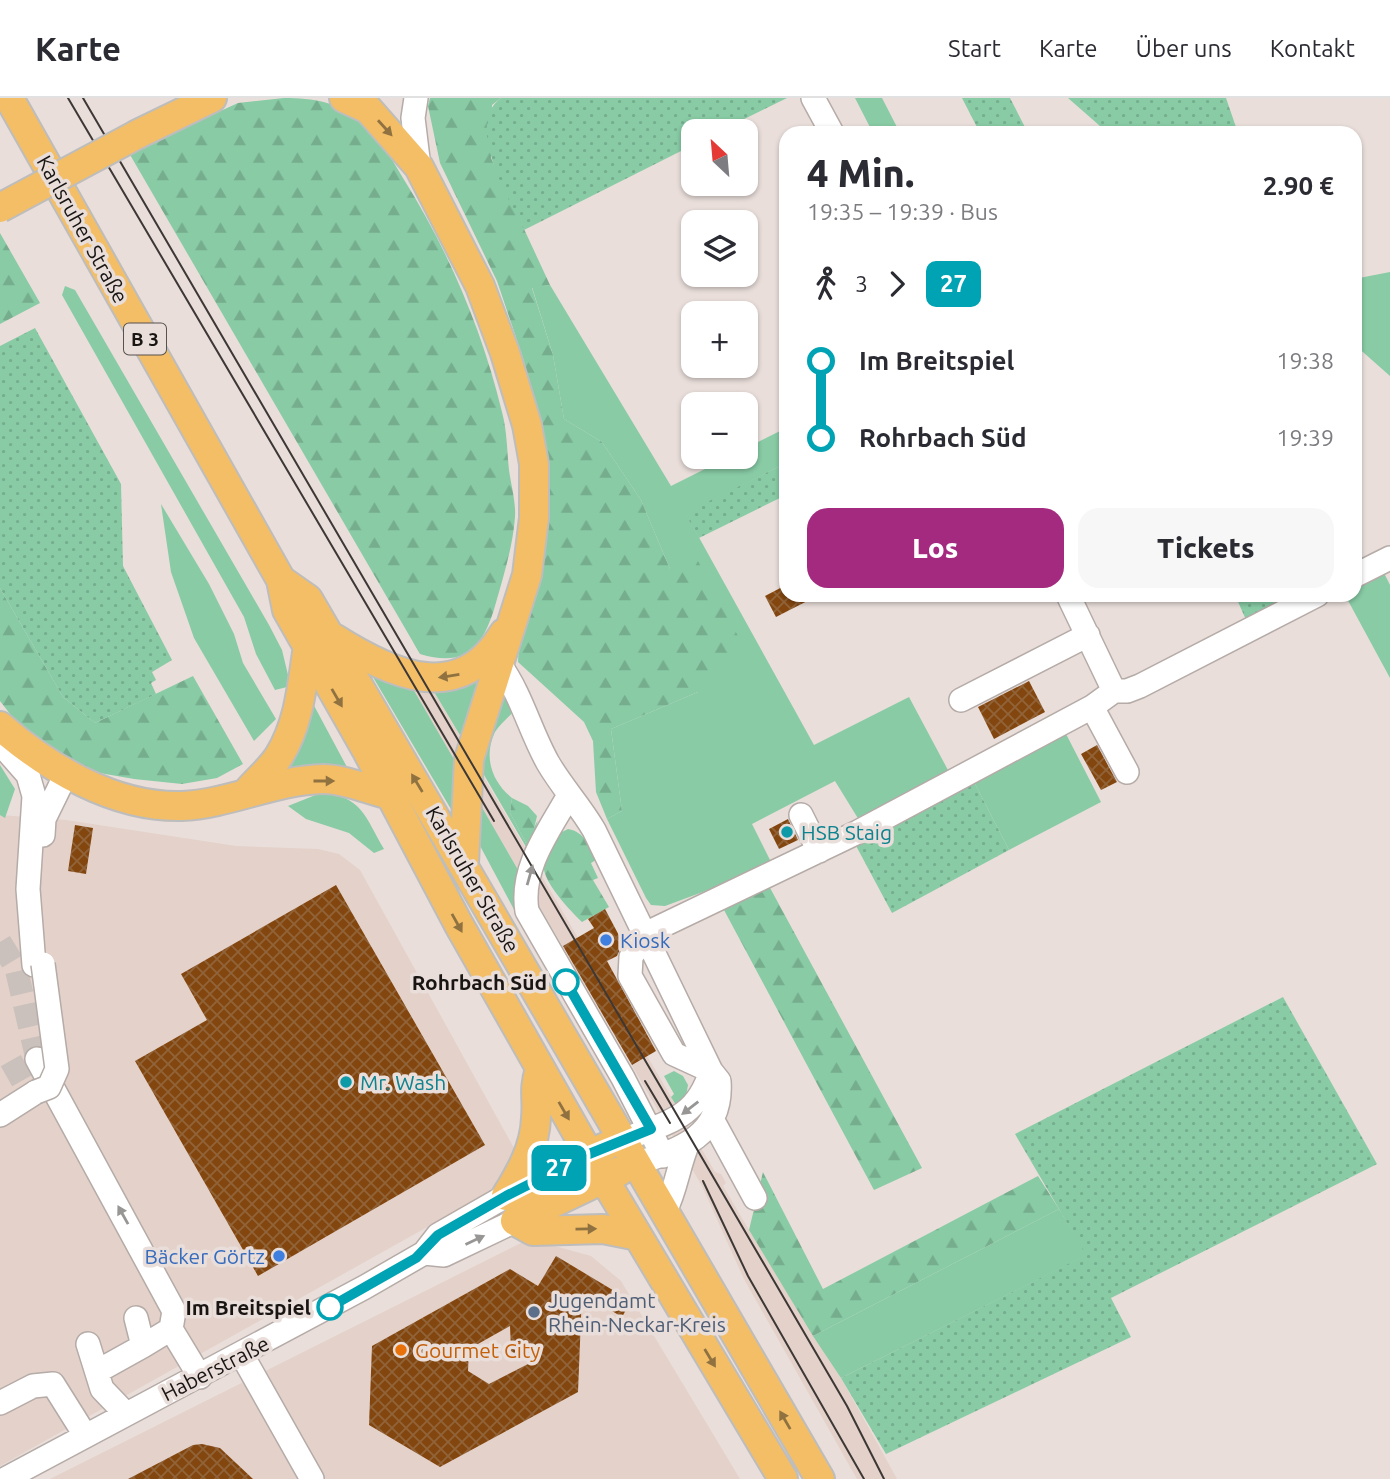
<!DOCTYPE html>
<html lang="de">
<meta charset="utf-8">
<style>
:root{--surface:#fff;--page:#f7f7f7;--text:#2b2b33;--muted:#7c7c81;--line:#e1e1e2;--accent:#a42a80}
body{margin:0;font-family:Ubuntu,sans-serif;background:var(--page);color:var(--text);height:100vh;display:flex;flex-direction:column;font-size:26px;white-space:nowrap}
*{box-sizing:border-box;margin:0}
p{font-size:23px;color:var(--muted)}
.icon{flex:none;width:38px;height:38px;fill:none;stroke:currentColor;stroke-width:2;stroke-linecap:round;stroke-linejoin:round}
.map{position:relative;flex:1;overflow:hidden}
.drawer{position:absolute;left:779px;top:28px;width:583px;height:476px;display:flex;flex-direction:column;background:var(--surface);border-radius:21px;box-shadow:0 2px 5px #0004}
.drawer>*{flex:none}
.badge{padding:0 14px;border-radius:10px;font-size:24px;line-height:46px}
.needle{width:46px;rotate:334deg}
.fabs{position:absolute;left:681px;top:21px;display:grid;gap:14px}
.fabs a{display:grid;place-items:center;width:77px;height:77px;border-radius:14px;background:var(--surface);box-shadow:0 2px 5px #0004;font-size:35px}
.map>.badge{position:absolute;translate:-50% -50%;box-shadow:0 0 0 4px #fff}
.legs{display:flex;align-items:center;gap:10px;height:77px;padding:0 28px;font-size:23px}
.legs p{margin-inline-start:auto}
.headline{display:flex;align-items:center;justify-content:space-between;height:119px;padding:0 28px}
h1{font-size:38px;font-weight:800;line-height:52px}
.cta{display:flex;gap:14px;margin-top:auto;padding:14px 28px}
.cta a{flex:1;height:80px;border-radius:21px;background:var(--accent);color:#fff;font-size:28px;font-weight:800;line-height:80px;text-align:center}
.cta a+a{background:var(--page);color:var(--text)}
ul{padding:0 28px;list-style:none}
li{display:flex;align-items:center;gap:24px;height:77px;font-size:26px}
li i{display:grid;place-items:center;width:10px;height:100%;margin:0 9px;background:currentColor}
li i::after{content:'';width:18px;height:18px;margin:-9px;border:5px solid;border-radius:50%;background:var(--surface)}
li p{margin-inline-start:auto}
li:first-child i{background:linear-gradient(#0000 50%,currentColor 0)}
li:last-child i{background:linear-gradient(currentColor 50%,#0000 0)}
header{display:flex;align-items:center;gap:42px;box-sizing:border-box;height:98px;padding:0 35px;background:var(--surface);border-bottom:2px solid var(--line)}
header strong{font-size:33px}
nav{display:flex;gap:38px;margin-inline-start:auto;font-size:24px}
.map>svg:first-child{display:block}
.built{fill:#e3d1ca}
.grass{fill:#88cba5}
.forest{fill:url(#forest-firs)}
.park{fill:url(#park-dots)}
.building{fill:url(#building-cross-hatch);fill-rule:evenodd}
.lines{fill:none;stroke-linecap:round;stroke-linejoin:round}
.minor-tunnel{stroke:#cac0bc;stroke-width:23;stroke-dasharray:23 11;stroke-linecap:butt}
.minor-casing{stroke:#b5aba7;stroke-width:26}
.major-casing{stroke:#bebdbd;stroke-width:32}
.minor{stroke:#fff;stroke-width:23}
.major{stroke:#f3be66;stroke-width:28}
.tram{stroke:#3d3836;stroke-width:2}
.minor-bridge-casing{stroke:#b5aba7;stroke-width:26;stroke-linecap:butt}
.major-bridge-casing{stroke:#bebdbd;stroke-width:32;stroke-linecap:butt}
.minor-bridge{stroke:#fff;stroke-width:23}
.major-bridge{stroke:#f3be66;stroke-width:28}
.oneway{fill:#907241}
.oneway2{fill:#979695}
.line-1-casing{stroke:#fff;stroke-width:16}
.line-1{stroke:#00a3b4;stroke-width:10}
.culture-dot{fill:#0f9aa8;stroke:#e9deda;stroke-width:2.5}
.shop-dot{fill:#3f7fe0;stroke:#e9deda;stroke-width:2.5}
.stop-1-dot{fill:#fff;stroke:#00a3b4;stroke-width:3.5}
.service-dot{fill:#5c6f8a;stroke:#e9deda;stroke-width:2.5}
.food-dot{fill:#e8710a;stroke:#e9deda;stroke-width:2.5}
.labels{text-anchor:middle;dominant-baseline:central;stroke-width:7;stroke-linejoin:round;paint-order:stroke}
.shield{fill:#e9deda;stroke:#57514f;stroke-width:2}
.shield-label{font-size:19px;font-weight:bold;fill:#181513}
.street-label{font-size:21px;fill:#181513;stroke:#e9deda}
.culture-label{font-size:21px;fill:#0d838f;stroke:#e9deda;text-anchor:start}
.shop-label{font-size:21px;fill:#366cbe;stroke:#e9deda;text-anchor:start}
.stop-label{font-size:21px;font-weight:bold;fill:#181513;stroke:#e9deda;text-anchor:end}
.service-label{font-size:21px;fill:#4e5e75;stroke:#e9deda;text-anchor:start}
.food-label{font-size:21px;fill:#c56008;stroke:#e9deda;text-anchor:start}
</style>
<header>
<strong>Karte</strong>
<nav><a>Start</a><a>Karte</a><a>Über uns</a><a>Kontakt</a></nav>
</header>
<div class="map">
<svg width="1390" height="1381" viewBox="0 0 1390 1381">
<defs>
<pattern id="forest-firs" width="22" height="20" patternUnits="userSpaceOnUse" patternTransform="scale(1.75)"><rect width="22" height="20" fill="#88cba5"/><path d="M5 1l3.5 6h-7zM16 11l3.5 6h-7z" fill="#75ad8d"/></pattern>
<pattern id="park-dots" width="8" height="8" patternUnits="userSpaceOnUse" patternTransform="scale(1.75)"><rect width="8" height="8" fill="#88cba5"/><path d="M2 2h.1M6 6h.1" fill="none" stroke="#75ad8d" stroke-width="1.8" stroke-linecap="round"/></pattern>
<pattern id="building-cross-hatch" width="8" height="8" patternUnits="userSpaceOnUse" patternTransform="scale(1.75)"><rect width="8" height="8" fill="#83460f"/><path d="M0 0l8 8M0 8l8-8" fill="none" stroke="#916339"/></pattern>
</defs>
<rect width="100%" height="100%" fill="#e9deda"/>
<path class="built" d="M409 584 430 587 715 1074 721 1076 726 1085 723 1088 749 1132 841 1280 897 1381H857L744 1181 702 1088Z
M0 717 66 722 236 748 318 751 339 756 360 772 520 1061 488 1095 0 1368Z
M529 1141 591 1158 621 1183 740 1381H50Z"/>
<path class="grass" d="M855 0H882L900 35H873Z
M1390 174V278L1355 247 1354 181Z
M550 187 671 388 729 359H746V350L786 330V365L686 416 814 647 909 599 949 674 859 722 835 683 752 726 773 768 665 808 651 807 646 800 607 721 622 713 611 631 698 594 670 471 641 402 602 344 564 321 553 257 532 189Z
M65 188 75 192 269 527 282 552 288 577 287 589 275 592 256 556 244 519 62 197Z
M161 406 209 486 234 536 243 565 276 621 254 643 194 540 171 474Z
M1382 471 1390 487V580L1345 497H1354L1355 485Z
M370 574 409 584 459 670 455 718Z
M484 575 464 644 430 587Z
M505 595 514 613C508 620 500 626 495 634 483 659 492 684 512 700L510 715 526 745 538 722 529 754 480 670 496 601Z
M311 602 348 671 315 667 279 675Z
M1065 634 1101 704 1009 752 973 682Z
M0 667 15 691 5 720 0 717Z
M318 696C361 695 365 719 384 751L374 755 349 735 306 721 288 708Z
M476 699 521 777 519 821 478 744Z
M674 973 683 978 688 987 686 998 676 1007 671 999 674 996 664 978Z
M1059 1111 1087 1157 841 1280 813 1238Z"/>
<path class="forest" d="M284 0C313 0 339 4 363 24 380 38 392 62 403 80 448 152 482 231 502 314 507 332 507 353 509 372 511 387 516 404 515 419 513 448 503 480 495 508 483 549 466 570 420 556L129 55 238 5Z
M430 0H501L492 7 491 60 550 187 532 190 553 257 564 321 602 344 641 402 670 471 698 463 739 540 698 594 611 631 622 713 607 721 596 694 593 643 584 624 518 564 519 546 541 479 547 389 539 332 524 263 497 183 440 65 428 8Z
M0 135 40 205 0 226Z
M0 490 63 599 95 625 193 578 243 666 217 680 182 686 134 681 94 674 28 639 0 603Z
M512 700 528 708 537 718 531 743 526 745 510 715Z
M568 731C585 734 589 748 596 762L591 765 598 780 593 782 609 809 582 824C570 812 539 781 544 763 546 754 552 745 556 737Z
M769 788 922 1070 874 1092 724 812Z
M763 1074 823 1191 1038 1078 1059 1111 813 1238 749 1132Z"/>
<path class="park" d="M501 0H787L720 33H693V47L524 132C509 100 464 27 501 0Z
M962 0H1010L1028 35H980Z
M1068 0H1226L1238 35H1108Z
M35 230 121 386 123 468 172 562 152 574 156 582 151 585 156 596 95 625 63 599 0 490V248Z
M786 365V397L699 440 685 415Z
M1235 497H1294L1247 524Z
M973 682 1009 752 892 815 854 744Z
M1283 899 1377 1066 1111 1200 1131 1239 886 1356 841 1280 1086 1157 1015 1036Z"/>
<path class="building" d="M786 487V497H819L776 519 765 498Z
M1029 583 1045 614 994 641 978 609Z
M1097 647 1117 684 1101 692 1081 656Z
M788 721 798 742 779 751 769 731Z
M75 727 93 730 86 776 68 773Z
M336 787 485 1047 258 1178 135 963 207 922 181 876Z
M605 811 623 845 617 858 607 863 656 953 632 967 563 848 594 830 588 821Z
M556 1158 631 1203 622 1219 582 1195 578 1294 440 1369 369 1327 372 1248 510 1171 538 1188ZM510 1228 511 1253 530 1265 489 1286 468 1273 469 1251Z
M202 1346 220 1350 253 1381H128L193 1347Z"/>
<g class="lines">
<path class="minor-tunnel" d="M0 844 16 870 37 961 0 982"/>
<defs>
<path id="minor" d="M416 0 413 20 419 69
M813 0 832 35
M1354 478 1390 460
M1068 497 1114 593
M500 567C522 598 530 633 548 665 562 689 580 708 594 732L711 973 719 983C723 1037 681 1052 637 1065
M961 602 1088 537
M1092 609 1127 674
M0 645 28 677 34 698 28 791 34 867
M568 699C548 734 520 771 527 813L623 980 663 1058
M801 717 819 753
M43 737 44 721 66 676
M37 961 174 1213 171 1231 143 1248
M711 973 674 956 630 878 631 859 645 836 858 734 1092 609 1114 593H1127L1140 588 1317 497
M0 1017 36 994
M712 1021 755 1100
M636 1037C676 1022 698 1015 711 973
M665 1113C676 1092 678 1068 688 1045
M424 1155 444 1157 515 1123
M171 1231 200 1279
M88 1246 102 1291 126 1316
M242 1257 312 1381
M98 1273 143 1248 136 1220
M0 1305 33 1288 53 1286 85 1337
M5 1381 365 1189 424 1155 438 1137 506 1098"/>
<path id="major" d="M9 0 281 482 287 512 366 651 459 827 589 1056 783 1381
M344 0 368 11 419 69 480 188 505 255 527 327 534 366V420L527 477 469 661 464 765
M138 36 212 0
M281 482 308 501 820 1381
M334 540C391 576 459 609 504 535
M0 628C48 670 115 710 182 708 229 706 275 682 323 681 345 681 369 692 390 697
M247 694C257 682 271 671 279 658 300 624 302 586 308 548
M506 1098C521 1074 535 1049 536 1020 538 999 533 993 540 971
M506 1098 605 1049
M515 1123 620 1073
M515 1123 533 1133 603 1131 638 1138"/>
</defs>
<use href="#minor" class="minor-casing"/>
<use href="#major" class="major-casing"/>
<use href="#minor" class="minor"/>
<use href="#major" class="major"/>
<path class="tram" d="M68 0 494 723
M83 0 847 1308 884 1381
M645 983 670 1025
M703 1083 748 1178 864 1381"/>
<defs>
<path id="minor-bridge" d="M36 994 49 989 57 971 43 866"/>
<path id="major-bridge" d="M0 110 138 36"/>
</defs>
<use href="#minor-bridge" class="minor-bridge-casing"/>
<use href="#major-bridge" class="major-bridge-casing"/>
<use href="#minor-bridge" class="minor-bridge"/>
<use href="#major-bridge" class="major-bridge"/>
</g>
<defs><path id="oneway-solid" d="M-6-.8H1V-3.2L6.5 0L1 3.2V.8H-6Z" transform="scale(1.75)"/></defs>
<g class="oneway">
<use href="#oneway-solid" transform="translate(385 30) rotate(48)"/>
<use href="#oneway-solid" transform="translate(449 578) rotate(171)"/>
<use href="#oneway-solid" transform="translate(337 600) rotate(60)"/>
<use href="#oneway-solid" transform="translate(324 683)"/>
<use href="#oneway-solid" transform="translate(417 685) rotate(-121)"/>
<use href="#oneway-solid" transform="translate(457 825) rotate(61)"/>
<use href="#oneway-solid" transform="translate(564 1013) rotate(60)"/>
<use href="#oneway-solid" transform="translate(586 1131) rotate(-1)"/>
<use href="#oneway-solid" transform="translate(710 1260) rotate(59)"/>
<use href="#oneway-solid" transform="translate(785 1322) rotate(-120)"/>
</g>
<g class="oneway2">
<use href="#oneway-solid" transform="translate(530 777) rotate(-74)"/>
<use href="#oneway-solid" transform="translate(690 1010) rotate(142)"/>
<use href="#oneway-solid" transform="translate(123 1117) rotate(-119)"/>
<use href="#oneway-solid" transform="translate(475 1142) rotate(-25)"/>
</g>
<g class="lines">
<defs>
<path id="line-1" d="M330 1209 416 1160 438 1137 506 1098 589 1056 651 1031 566 884"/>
</defs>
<use href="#line-1" class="line-1-casing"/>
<use href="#line-1" class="line-1"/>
</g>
<g class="culture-dot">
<circle cx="787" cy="734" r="7"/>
<circle cx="346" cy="984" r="7"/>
</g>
<g class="shop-dot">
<circle cx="606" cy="842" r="7"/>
<circle cx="279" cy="1158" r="7"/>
</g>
<g class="stop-1-dot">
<circle cx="566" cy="884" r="12"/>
<circle cx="330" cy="1209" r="12"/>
</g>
<circle class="service-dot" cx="534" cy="1214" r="7"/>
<circle class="food-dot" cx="401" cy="1252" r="7"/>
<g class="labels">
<rect class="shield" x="124" y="225.5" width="42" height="31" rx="5"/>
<g class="shield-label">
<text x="145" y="241">B 3</text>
</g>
<g class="street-label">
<text transform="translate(83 131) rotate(61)">Karlsruher Straße</text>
<text transform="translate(473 781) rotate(60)">Karlsruher Straße</text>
<text transform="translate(215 1270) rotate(-27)">Haberstraße</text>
</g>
<g class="culture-label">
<text x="801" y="734">HSB Staig</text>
<text x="360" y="984">Mr. Wash</text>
</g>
<g class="shop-label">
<text x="620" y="842">Kiosk</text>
<text x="265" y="1158" text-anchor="end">Bäcker Görtz</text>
</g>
<g class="stop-label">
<text x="547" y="884">Rohrbach Süd</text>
<text x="311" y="1209">Im Breitspiel</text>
</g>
<g class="service-label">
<text x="548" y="1202">Jugendamt<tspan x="548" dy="24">Rhein-Neckar-Kreis</tspan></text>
</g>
<g class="food-label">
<text x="415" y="1252">Gourmet City</text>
</g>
</g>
</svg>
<div class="fabs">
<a><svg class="needle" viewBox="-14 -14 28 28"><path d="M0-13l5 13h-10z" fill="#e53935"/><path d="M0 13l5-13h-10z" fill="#7c7c81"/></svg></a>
<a><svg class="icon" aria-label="layers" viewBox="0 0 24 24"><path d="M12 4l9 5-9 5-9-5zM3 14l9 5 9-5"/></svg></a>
<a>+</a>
<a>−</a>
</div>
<b class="badge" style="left:559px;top:1070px;background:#00a3b4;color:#fff">27</b>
<section class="drawer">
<div class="headline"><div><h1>4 Min.</h1><p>19:35 – 19:39 · Bus</p></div><b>2.90 €</b></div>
<div class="legs"><svg class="icon" aria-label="walk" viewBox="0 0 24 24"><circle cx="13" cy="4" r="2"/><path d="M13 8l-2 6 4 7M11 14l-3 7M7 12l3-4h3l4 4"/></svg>3<svg class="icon" aria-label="forward" viewBox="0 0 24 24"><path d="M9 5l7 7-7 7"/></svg><b class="badge" style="background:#00a3b4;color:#fff">27</b></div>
<ul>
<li><i style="color:#00a3b4"></i><b>Im Breitspiel</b><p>19:38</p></li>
<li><i style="color:#00a3b4"></i><b>Rohrbach Süd</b><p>19:39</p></li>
</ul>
<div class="cta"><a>Los</a><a>Tickets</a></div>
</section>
</div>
